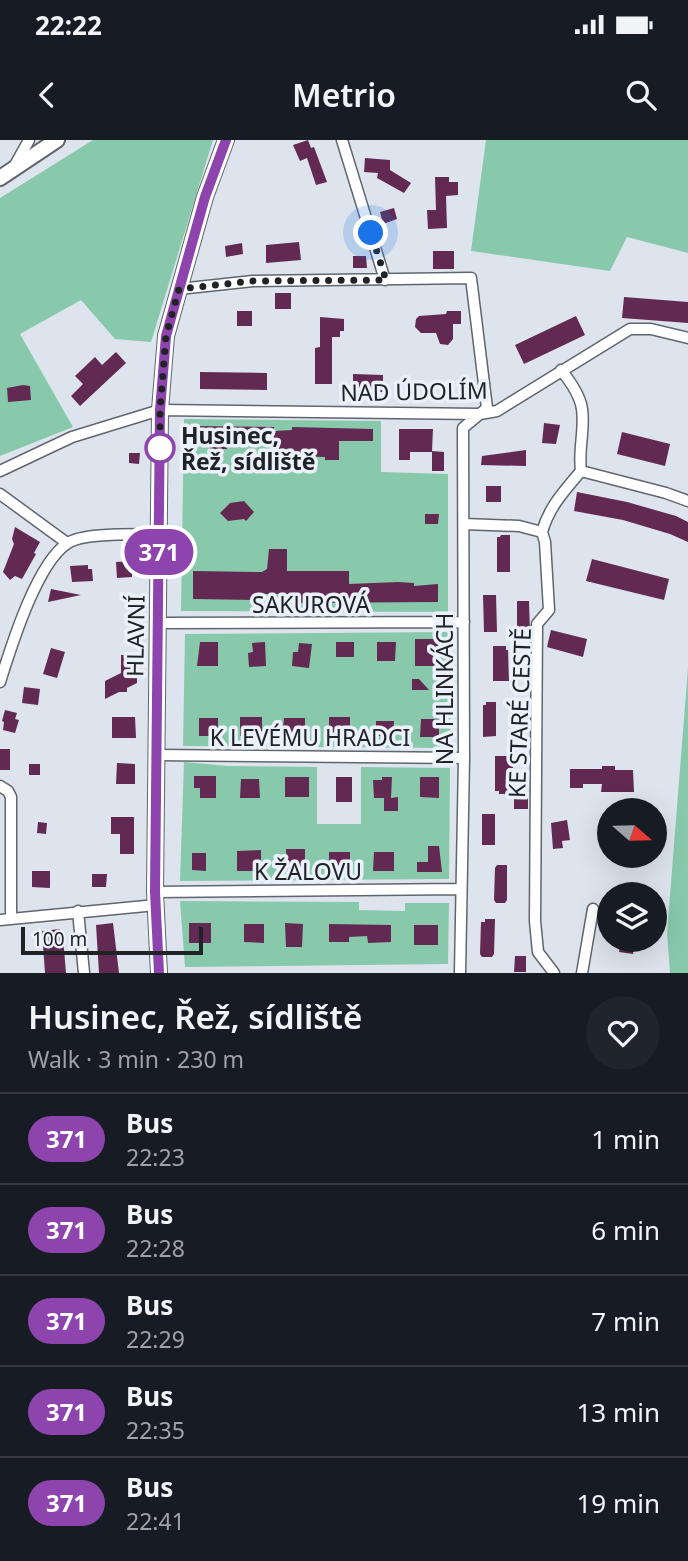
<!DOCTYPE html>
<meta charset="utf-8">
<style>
:root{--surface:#171b24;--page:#20242c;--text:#f1f3f6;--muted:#9ea1a6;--line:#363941}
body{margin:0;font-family:"Noto Sans",sans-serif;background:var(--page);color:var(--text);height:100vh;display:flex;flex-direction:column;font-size:26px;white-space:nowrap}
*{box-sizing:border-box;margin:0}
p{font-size:23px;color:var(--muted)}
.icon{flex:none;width:38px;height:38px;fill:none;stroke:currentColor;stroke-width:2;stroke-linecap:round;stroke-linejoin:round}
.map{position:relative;height:833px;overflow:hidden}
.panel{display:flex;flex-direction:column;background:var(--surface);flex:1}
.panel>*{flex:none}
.badge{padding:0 14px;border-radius:23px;font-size:24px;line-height:46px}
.needle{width:46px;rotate:110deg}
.tools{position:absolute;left:597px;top:658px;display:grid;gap:14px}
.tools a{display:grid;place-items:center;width:70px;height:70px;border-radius:50%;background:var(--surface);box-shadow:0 7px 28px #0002;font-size:35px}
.scale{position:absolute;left:21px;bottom:18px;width:182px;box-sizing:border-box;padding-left:7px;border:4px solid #202326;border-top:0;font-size:19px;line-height:24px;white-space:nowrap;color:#202326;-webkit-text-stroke:5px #eaf1fb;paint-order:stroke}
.you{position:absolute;width:35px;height:35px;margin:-18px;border:5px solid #fff;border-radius:50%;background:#1a73e8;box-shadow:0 0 0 10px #1a73e833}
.map>.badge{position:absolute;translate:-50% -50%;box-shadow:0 0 0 4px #fff}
.round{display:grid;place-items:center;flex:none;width:74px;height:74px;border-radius:37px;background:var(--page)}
.head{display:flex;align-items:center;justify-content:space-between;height:119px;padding:0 28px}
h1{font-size:33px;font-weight:600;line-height:52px}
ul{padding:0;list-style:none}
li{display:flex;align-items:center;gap:21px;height:91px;padding:0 28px;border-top:2px solid var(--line)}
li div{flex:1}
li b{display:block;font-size:26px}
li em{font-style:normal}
li .badge{min-width:77px;font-weight:700;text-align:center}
.status{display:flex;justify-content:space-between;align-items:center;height:49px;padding:0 35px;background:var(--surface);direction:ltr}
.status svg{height:19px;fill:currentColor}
header{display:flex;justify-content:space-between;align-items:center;height:91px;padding:0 28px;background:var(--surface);font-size:32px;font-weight:600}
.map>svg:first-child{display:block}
.green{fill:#89c9ab}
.building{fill:#622952}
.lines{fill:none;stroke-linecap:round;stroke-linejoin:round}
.street-casing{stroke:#60666e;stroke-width:13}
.secondary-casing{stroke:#60666e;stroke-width:18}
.street{stroke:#fff;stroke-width:10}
.secondary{stroke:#fff;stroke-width:14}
.line-casing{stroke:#fff;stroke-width:16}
.line{stroke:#8e44ad;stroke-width:10}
.walk{stroke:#202326;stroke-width:7;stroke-dasharray:0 12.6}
.stop-dot{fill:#fff;stroke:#8e44ad;stroke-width:3.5}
.labels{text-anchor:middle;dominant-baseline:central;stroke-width:7;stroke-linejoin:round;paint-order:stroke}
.street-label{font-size:23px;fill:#202326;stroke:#eaf1fb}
.stop-label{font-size:23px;font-weight:bold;fill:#202326;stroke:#eaf1fb;text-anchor:start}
</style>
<div class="status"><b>22:22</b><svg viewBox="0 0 49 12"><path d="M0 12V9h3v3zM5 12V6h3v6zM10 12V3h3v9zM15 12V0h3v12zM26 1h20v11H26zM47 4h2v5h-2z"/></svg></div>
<header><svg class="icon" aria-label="back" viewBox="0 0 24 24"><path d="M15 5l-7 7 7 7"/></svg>Metrio<svg class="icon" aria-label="search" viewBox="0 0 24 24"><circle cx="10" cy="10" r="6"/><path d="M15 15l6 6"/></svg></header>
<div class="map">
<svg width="688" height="833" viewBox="0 0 688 833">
<rect width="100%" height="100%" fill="#dde4ed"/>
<path class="green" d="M93 0H213L151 202 115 199 81 160 20 194 73 287 0 316V58Z
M486 0H688V113L627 97 610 131 471 111Z
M184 279 381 281V332L448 334V472L181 471Z
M451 492 450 608 183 606 185 494Z
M688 528V833H670L667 793Z
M184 622 228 626 317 627V684H361V627L450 628 449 739 180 741Z
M180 761 359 762V770L405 771V763H449L448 824 185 827Z"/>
<path class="building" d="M308 0 311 8 314 7 327 42 316 45 307 18 300 21 293 5Z
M365 18 390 20V30L411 43 404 53 377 38 378 33 364 32Z
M435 37H449V42H458V55L446 56 447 88 428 89 427 70H436Z
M394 68 397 79 383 84 380 72Z
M299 102 301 120 266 123V105Z
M242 103 243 114 226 117 225 106Z
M433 111H454V129H433Z
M353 116H366L367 128H353Z
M275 153H291V169H275Z
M624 157 688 162V183L622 178Z
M237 171H252V186H237Z
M447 171H461V184H453V199L448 205 440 204 436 193H421L415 187 416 179 419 176 446 174Z
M576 176 585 195 524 224 515 205Z
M320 177 344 179V191H340V197H332V244H315V208L320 207Z
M116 212 126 223 80 266 71 256 83 244 75 236 95 217 102 225Z
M200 232 267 233V250L200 249Z
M353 234 383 235V252H353Z
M23 245 30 246 31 260 8 262 7 248Z
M544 283 560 285 556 304 542 303Z
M193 286 274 287V291L292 290V287L373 289V301H339V320H325V317L290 316V321H274L275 300 227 299V309H210V298H192Z
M399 289H433L432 311 444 312V331H432V312H410V320H399Z
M622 292 670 304 665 326 617 314Z
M526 310V326L481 325 482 316Z
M129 313H140L139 324 129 323Z
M486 346H501V362H486Z
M577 352 627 362 676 376 688 382V402L670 394 623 380 574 371Z
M244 361 254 372 246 381 244 379 228 381 220 373 230 363Z
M425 374H439L438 384H425Z
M15 387 40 402 34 413 36 414 22 439 15 436 10 440 3 432 14 404 12 399Z
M501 395H510V432H497V397H500Z
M269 409H287V431H349V444L398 442 414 443V446L438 444V462L293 463V454H263V460L193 459V431L262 432 267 429Z
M592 419 669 439 664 460 586 441Z
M132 421V437L117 438 116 422Z
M88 425V429H92L93 441 72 442 70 426Z
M51 449 81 455 48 462Z
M483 455H496L497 492H484Z
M517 461H529L530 492H517Z
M551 490 587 499 583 517 547 507Z
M415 499H438V526H415Z
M200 502H218V526H197Z
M265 502 266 526 249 527 248 513 253 512 252 503Z
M336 502H354V517H336Z
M377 502H396L395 521H377Z
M299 503 312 504 309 528 292 526 293 512H298Z
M493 506H506V510H508L509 541H493Z
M51 508 65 512 57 538 43 534Z
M121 515H137V543L127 548V552H119L105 559V541L121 533Z
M412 539H419L429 550H412Z
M24 547 40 549 38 565 22 563Z
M486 562H496V596L483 597V565H486Z
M5 570 17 573 15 579 19 580 15 593 3 590 4 582 2 581Z
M112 577H135L136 598H112Z
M240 577H262V596H240Z
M329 577H350V596H329Z
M199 578H218V596H199Z
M284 578H305V597H282Z
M421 579H439V597H420Z
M376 581H394L393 596H376Z
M0 609H10V630H0Z
M495 616H514L513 628H508L509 654H499V651H495Z
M117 623 135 624V644H116Z
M29 624H40V635H29Z
M602 626H615V630H633L634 652H601L602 644H583V648H570V629H602Z
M194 636H216V658H200V648H194Z
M285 637H309V657H285Z
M336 637H352V662H336Z
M382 637H392L391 658 398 657V671H384V658H391H374L373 640H382Z
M420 637H439V658L420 657Z
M241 639H259L260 658H240Z
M514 654H528V669H514Z
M482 674H495V705H482Z
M111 677H134V714H120V694H111Z
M567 680 570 700 562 701 563 708 553 709 551 683Z
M38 682 47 683 46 694 37 693Z
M428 706H439L442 732H417V722H428Z
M286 709H305V730L287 731Z
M261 710V731H237V711Z
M329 712H350V731H329Z
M374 712H394V731H373Z
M192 713H206V731L192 730Z
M497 725H507V760L505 763H496L494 760 495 728Z
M32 731H50V748L32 747Z
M92 734H107L106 747H92Z
M485 779H495L494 814 492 817H482L480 814 481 782H485Z
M113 783 119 833H99L96 785Z
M189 783H211V803H189Z
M285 783 303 784 302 807H286Z
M244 784H264V803L244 802Z
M329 784 391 785V802L368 803 367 796 349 797V802H329Z
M414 785H438V805H414Z
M60 789V797H63L66 833H45L42 791Z
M621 800H635L633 814 619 812Z
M515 816H526V832H514Z"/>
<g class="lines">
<defs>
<path id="street" d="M342 0 385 140
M14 27 29 0
M179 149 253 141 471 138 487 268 463 288 464 618 460 833
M561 230C570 241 580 255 582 269 585 290 578 310 581 331L666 353 688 361
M0 331 72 297 160 270 480 274 497 271 630 189H651L688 198
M0 354 67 403
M464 384 519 386 542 392 545 402 549 470 537 484 535 781 538 812 554 833
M542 392C549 367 564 351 581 331
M158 483 464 482
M0 542C11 507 37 422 68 403 84 392 138 395 159 394
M156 615 464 618
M0 646 8 651 11 657V778
M155 752 461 749
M78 771 84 833
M0 780 156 765
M582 833 593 769"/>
<path id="secondary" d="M0 38 57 0
M159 833 155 752 160 270 166 196 205 57 226 0"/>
</defs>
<use href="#street" class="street-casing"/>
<use href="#secondary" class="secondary-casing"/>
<use href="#street" class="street"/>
<use href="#secondary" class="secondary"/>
</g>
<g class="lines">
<defs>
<path id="line" d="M159 833 155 752 160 270 166 196 205 57 226 0"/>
</defs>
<use href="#line" class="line-casing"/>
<use href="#line" class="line"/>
<path class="walk" d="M160 308V310V270L166 196 179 149 253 141 386 140 371 93"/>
</g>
<circle class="stop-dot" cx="160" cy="308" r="14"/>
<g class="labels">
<g class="street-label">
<text transform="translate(414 251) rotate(-1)">NAD ÚDOLÍM</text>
<text x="311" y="464">SAKUROVÁ</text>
<text transform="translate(135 496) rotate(-89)">HLAVNÍ</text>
<text transform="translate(444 549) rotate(-90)">NA HLINKÁCH</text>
<text transform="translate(519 573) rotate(-88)">KE STARÉ CESTĚ</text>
<text x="310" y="597">K LEVÉMU HRADCI</text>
<text x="308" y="731">K ŽALOVU</text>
</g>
<g class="stop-label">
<text x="181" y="295">Husinec,<tspan x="181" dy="26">Řež, sídliště</tspan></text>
</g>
</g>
</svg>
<div class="tools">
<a><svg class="needle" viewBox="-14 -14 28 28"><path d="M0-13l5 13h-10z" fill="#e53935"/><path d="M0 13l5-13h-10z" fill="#9ea1a6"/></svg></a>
<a><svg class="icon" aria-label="layers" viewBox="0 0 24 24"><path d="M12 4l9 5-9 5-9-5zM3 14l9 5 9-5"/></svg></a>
</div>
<div class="scale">100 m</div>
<div class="you" style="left:371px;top:93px"></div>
<b class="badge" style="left:159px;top:412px;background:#8e44ad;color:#fff">371</b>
</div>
<section class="panel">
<div class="head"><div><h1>Husinec, Řež, sídliště</h1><p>Walk · 3 min · 230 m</p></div><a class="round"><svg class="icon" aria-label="heart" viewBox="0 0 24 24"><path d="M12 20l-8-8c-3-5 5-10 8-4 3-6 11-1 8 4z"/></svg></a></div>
<ul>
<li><span class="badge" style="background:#8e44ad;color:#fff">371</span><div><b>Bus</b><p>22:23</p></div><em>1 min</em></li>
<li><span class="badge" style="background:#8e44ad;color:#fff">371</span><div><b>Bus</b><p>22:28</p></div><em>6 min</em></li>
<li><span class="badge" style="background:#8e44ad;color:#fff">371</span><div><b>Bus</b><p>22:29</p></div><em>7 min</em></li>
<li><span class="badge" style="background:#8e44ad;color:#fff">371</span><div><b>Bus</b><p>22:35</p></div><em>13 min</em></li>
<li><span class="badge" style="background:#8e44ad;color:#fff">371</span><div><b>Bus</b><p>22:41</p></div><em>19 min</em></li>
</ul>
</section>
